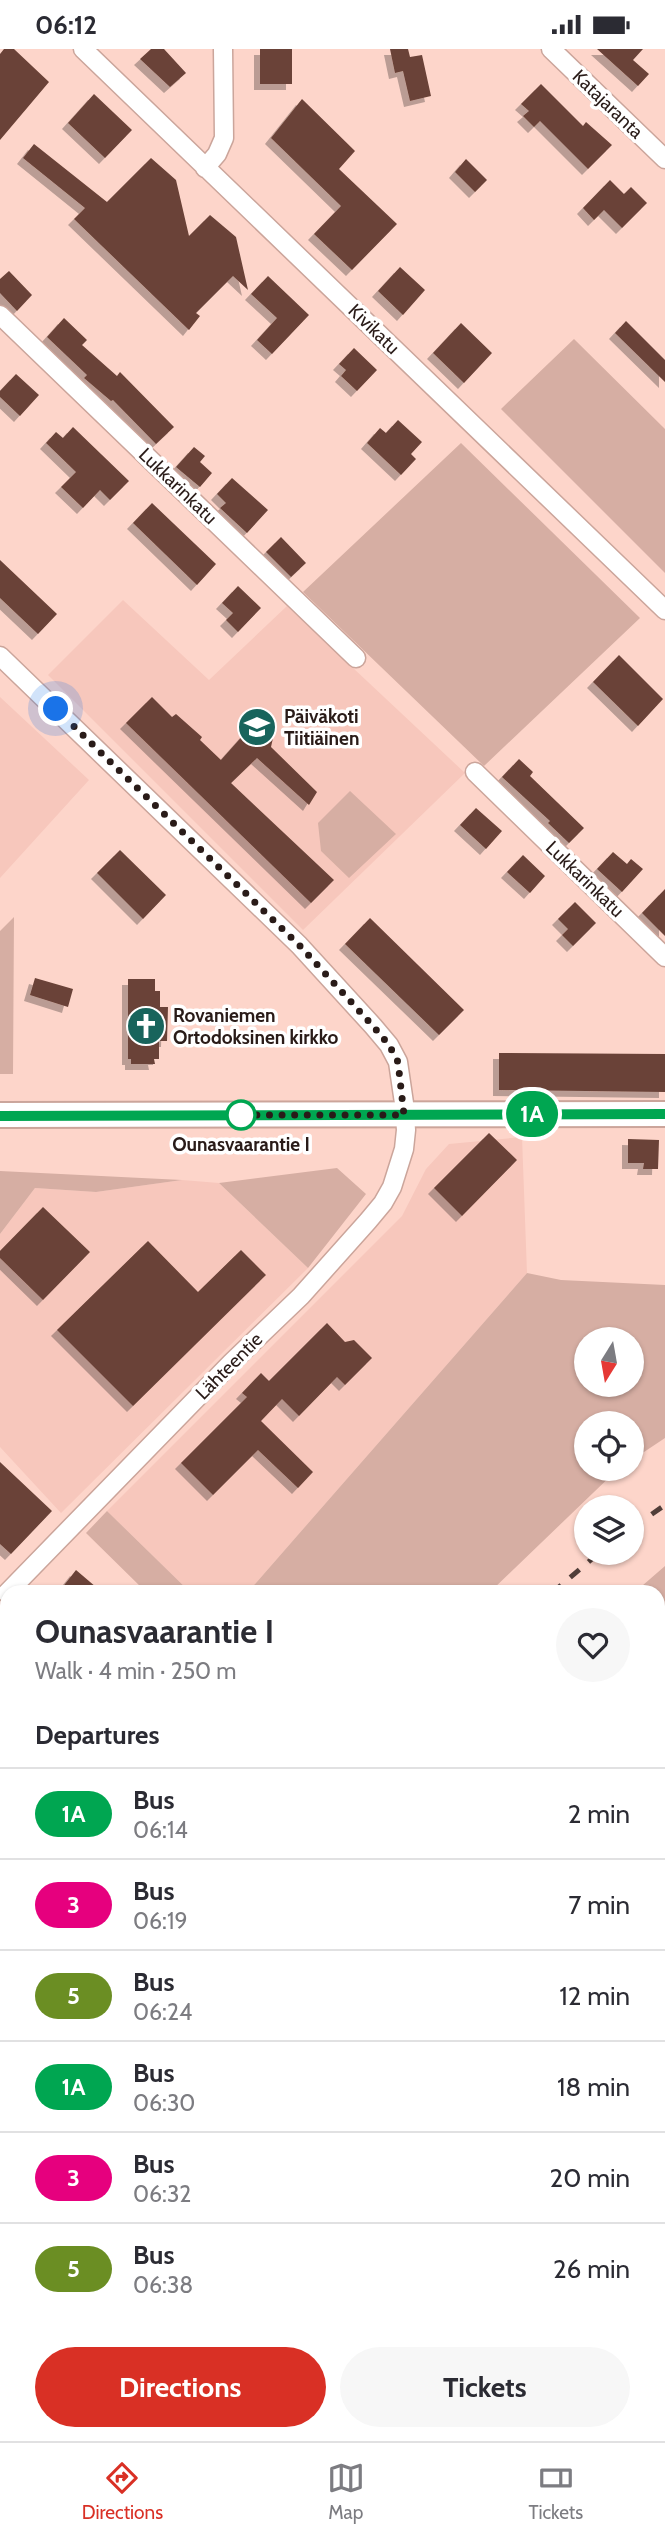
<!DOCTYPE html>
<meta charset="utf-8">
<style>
:root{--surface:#fff;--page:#f7f7f7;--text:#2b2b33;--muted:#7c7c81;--line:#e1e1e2;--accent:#d93025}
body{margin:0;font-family:Cabin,sans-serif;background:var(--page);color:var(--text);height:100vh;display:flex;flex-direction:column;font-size:26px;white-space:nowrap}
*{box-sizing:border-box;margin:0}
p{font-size:23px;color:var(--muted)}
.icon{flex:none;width:38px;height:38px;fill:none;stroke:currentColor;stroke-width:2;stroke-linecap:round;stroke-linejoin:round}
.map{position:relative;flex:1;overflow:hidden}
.side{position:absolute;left:0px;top:1536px;width:665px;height:856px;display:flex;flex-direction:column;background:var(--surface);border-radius:21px 21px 0 0;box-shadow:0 2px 5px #0004}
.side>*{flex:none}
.badge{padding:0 14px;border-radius:23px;font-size:24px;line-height:46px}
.needle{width:46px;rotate:191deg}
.fabs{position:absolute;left:574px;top:1278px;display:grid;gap:14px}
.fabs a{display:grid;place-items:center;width:70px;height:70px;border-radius:50%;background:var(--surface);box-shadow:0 2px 5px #0004;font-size:35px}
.you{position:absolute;width:35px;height:35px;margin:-18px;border:5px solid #fff;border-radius:50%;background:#1a73e8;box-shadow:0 0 0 10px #1a73e833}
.map>.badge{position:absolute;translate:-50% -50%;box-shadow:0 0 0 4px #fff}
h2{padding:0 35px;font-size:26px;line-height:63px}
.round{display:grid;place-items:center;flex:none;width:74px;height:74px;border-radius:37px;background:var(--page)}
.overview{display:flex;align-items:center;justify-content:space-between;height:119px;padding:0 35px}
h1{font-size:33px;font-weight:700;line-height:52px}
.cta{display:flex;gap:14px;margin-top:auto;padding:14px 35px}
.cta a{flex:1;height:80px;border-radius:42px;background:var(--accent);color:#fff;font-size:28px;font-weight:700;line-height:80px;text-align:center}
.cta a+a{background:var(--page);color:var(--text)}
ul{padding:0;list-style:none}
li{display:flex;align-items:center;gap:21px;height:91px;padding:0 35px;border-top:2px solid var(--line)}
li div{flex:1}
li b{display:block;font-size:26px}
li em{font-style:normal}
li .badge{min-width:77px;font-weight:700;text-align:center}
.status{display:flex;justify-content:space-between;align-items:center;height:49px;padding:0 35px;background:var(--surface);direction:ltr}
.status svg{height:19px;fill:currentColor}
.tabs{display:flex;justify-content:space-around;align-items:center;height:98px;border-top:2px solid var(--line);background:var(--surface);font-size:19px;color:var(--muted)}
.tabs a{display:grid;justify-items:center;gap:4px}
.tabs .current{color:var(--accent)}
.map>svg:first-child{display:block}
.built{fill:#f7c7bc}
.green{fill:#d6aea3;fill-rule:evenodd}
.building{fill:#6a4237;filter:url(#shadow)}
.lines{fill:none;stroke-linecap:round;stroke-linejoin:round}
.street-casing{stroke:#cba59b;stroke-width:21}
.secondary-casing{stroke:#cba59b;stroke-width:28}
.street{stroke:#fff;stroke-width:18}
.secondary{stroke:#fff;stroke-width:24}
.rail{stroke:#513e39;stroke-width:5;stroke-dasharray:12 12;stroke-linecap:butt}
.line-casing{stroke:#fff;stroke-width:16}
.line{stroke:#00a651;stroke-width:10}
.walk{stroke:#291b18;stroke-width:7;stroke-dasharray:0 12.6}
.stop-dot{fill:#fff;stroke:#00a651;stroke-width:3.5}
.labels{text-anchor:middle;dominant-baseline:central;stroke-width:7;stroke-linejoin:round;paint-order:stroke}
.street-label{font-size:19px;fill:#291b18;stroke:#fff}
.poi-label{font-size:19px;font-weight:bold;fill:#291b18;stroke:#fff;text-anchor:start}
.stop-label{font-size:19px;font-weight:bold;fill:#291b18;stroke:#fff}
</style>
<div class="status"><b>06:12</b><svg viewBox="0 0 49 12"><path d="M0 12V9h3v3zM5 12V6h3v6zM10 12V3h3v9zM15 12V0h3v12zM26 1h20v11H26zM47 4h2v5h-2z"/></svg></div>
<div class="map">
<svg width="665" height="2392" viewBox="0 0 665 2392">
<defs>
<filter id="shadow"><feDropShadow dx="-6" dy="6" stdDeviation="0" flood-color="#0004"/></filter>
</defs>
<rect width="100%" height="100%" fill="#fdd5ca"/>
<path class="built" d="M123 551 209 631 287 557 465 724 303 881 48 626Z
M0 648 89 731 0 829Z
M522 1088 527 1224 248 1543H190L107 1462 402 1167 426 1120 449 1095Z
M182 1131 219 1134 308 1219 61 1464 0 1398V1185L35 1139 96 1143Z"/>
<path class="green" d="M574 290 665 380V524L501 360Z
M461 394 640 569 484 717 303 543Z
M350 742 396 785 349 829 321 802 318 774Z
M14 868 13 1025H0V882Z
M337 1119 366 1145 308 1219 219 1134Z
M0 1122 182 1131 96 1143 35 1139 0 1185Z
M527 1224 561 1231 665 1236V1389L632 1411V1374H586V1419H619L490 1543H248ZM586 1290H632V1335H586Z
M107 1462 190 1543H146L86 1484Z
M665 1517V1671L658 1679V1544L635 1543Z
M7 1984V2323L0 2322V1998Z
M658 2120 665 2123V2235L658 2250Z
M665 2317 663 2392H630L633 2385H658V2332Z
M336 2385H594L590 2392H333Z"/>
<path class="building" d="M4 0H14L49 33 0 91V5Z
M151 0H164L186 24 170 38 140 10Z
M260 0H292V35H260Z
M390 0H408L410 8 422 6 431 47 410 52 403 22 395 24Z
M597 0H643L633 11 649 25 638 37Z
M541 35 583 77 586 73 612 96 588 120 540 72 534 78 523 67 529 62 521 55Z
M94 45 132 81 105 109 68 74Z
M302 50 355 102 339 120 397 175 352 221 314 185 341 157 271 89Z
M34 95 107 153 151 109 176 131 189 187 210 166 236 188 248 241 233 227 196 264 200 267 189 281 74 170 85 159 23 109Z
M466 110 487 131 475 143 455 123Z
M610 131 624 145 631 138 647 154 622 179 604 161 594 171 583 159Z
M400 218 425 241 403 266 378 242Z
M9 222 32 246 17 262 0 244V230Z
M268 227 309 266 272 305 257 291 277 269 251 245Z
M64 269 87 291 82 296 117 327 120 323 174 378 156 395 113 351 111 352 84 329 87 326 47 288Z
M626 272 665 311V333L615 284Z
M461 274 492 304 464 334 433 304Z
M354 299 377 321 357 342 341 327 346 321 339 315Z
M16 325 39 346 20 367 0 348V342Z
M398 371 422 393 411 405 416 410 401 426 367 394 380 379 386 384Z
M73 378 129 432 110 451 100 441 83 459 61 438 76 423 46 394 56 383 63 389Z
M194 398 205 407 200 413 212 424 200 438 176 418Z
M232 429 268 461 247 484 220 459 226 454 217 445Z
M152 454 216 515 197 536 133 474Z
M281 488 306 514 291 528 266 503Z
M0 511 57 565 38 585 0 549Z
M238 537 261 559 238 583 226 571 233 564 222 554Z
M619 606 663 650 638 677 593 633Z
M152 648 172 668 176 665 202 688 200 691 221 711 254 674 273 689 271 698 317 743 309 756 257 709 231 734 334 831 311 854 126 674Z
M519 710 533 723 530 727 584 779 569 794 548 774 550 772 502 728Z
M476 759 502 782 486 800 460 776Z
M120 801 166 846 143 870 97 824Z
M613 803 627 815 631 810 643 820 622 843 597 820Z
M523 806 545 827 530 844 507 823Z
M665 840V887L642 864Z
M575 853 596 874 573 897 562 886 568 880 558 870Z
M370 869 464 961 439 986 345 895Z
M35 929 73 940 68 958 30 946Z
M128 930H155V942H160V958H168L167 992H159V1010H154L155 1015H131V1010H128Z
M499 1004 665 1005V1043L499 1041Z
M489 1084 517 1111 462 1167 434 1139Z
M628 1090 659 1091 658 1120H643L644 1114H628Z
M43 1158 90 1203 43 1251 0 1209V1202Z
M148 1192 198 1243 241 1201 266 1226 133 1357 57 1281Z
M327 1274 345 1293 354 1291 372 1309 345 1336 337 1328 299 1367 282 1350 261 1372 313 1423 298 1439 258 1401 213 1446 181 1414 247 1348 242 1344 261 1324 269 1332Z
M0 1413 52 1462 11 1505 0 1495Z
M76 1521 103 1544H58Z"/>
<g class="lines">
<defs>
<path id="street" d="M83 0 665 561
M551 0 665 110
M205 119 217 105 224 89 223 0
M0 266 356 609
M0 607 299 896 373 977 389 996 398 1013 404 1054 406 1081 404 1100 392 1138 383 1154 368 1172 301 1247 231 1314 7 1544
M475 723 665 908
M658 1800 665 1791
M658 2098 665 2101
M658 2299 665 2284
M0 2347 7 2348
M178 2385 197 2392
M310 2392 313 2385
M614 2392 617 2385"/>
<path id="secondary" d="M0 1066 665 1065"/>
</defs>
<use href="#street" class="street-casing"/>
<use href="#secondary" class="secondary-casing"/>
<use href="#street" class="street"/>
<use href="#secondary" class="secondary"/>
<path class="rail" d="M632 1479 665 1456
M552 1544 600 1503
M65 2392 67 2385"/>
</g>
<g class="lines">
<defs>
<path id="line" d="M0 1067 665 1065"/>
</defs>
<use href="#line" class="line-casing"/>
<use href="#line" class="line"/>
<path class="walk" d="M56 660 301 898 373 977 389 996 398 1013 404 1066H241"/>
</g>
<defs>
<symbol id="school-disc" viewBox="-11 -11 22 22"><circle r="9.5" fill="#18645c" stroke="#fff"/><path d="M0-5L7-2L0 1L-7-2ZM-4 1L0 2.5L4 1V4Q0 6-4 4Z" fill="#fff"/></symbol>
<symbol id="church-disc" viewBox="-11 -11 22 22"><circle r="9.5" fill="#18645c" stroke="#fff"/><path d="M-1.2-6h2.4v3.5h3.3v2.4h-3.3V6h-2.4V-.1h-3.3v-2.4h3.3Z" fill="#fff"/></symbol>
</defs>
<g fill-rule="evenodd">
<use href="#school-disc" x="235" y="656" width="44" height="44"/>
<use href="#church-disc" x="124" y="955" width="44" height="44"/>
</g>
<circle class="stop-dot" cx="241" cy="1066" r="14"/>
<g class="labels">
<g class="street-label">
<text transform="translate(608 55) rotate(44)">Katajaranta</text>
<text transform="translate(374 280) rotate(44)">Kivikatu</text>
<text transform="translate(178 437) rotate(44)">Lukkarinkatu</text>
<text transform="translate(585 830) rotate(44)">Lukkarinkatu</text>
<text transform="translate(229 1317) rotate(-45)">Lähteentie</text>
</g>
<g class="poi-label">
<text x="284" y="667">Päiväkoti<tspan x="284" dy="22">Tiitiäinen</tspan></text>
<text x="173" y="966">Rovaniemen<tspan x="173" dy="22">Ortodoksinen kirkko</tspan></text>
</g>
<g class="stop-label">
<text x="241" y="1095">Ounasvaarantie I</text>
</g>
</g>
</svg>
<div class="fabs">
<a><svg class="needle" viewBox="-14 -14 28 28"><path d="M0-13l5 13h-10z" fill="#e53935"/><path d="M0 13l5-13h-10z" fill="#7c7c81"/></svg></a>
<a><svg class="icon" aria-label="locate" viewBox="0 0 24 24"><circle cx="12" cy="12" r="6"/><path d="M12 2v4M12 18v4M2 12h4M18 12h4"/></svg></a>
<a><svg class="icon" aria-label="layers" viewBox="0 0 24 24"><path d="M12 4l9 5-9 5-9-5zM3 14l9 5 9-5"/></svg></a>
</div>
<div class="you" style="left:56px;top:660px"></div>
<b class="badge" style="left:532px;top:1065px;background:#00a651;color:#fff">1A</b>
<section class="side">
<div class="overview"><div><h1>Ounasvaarantie I</h1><p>Walk · 4 min · 250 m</p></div><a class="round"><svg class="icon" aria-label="heart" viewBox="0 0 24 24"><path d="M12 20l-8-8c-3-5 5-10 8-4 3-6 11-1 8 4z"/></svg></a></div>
<h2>Departures</h2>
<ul>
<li><span class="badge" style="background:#00a651;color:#fff">1A</span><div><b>Bus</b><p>06:14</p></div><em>2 min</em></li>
<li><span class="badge" style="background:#e6007e;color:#fff">3</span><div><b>Bus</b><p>06:19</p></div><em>7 min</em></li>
<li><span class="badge" style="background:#6b8e23;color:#fff">5</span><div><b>Bus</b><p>06:24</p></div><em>12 min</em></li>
<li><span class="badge" style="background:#00a651;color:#fff">1A</span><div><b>Bus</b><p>06:30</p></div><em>18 min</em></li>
<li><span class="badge" style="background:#e6007e;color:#fff">3</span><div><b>Bus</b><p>06:32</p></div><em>20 min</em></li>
<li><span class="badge" style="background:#6b8e23;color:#fff">5</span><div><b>Bus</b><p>06:38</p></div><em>26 min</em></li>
</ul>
<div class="cta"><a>Directions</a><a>Tickets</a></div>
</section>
</div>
<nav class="tabs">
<a class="current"><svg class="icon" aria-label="directions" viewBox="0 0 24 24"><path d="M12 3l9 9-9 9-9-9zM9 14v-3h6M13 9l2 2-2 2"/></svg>Directions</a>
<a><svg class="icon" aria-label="map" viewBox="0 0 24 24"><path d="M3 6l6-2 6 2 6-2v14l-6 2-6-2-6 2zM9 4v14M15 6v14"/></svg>Map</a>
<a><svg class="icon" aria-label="tickets" viewBox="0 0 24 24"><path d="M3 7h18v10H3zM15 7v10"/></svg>Tickets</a>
</nav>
